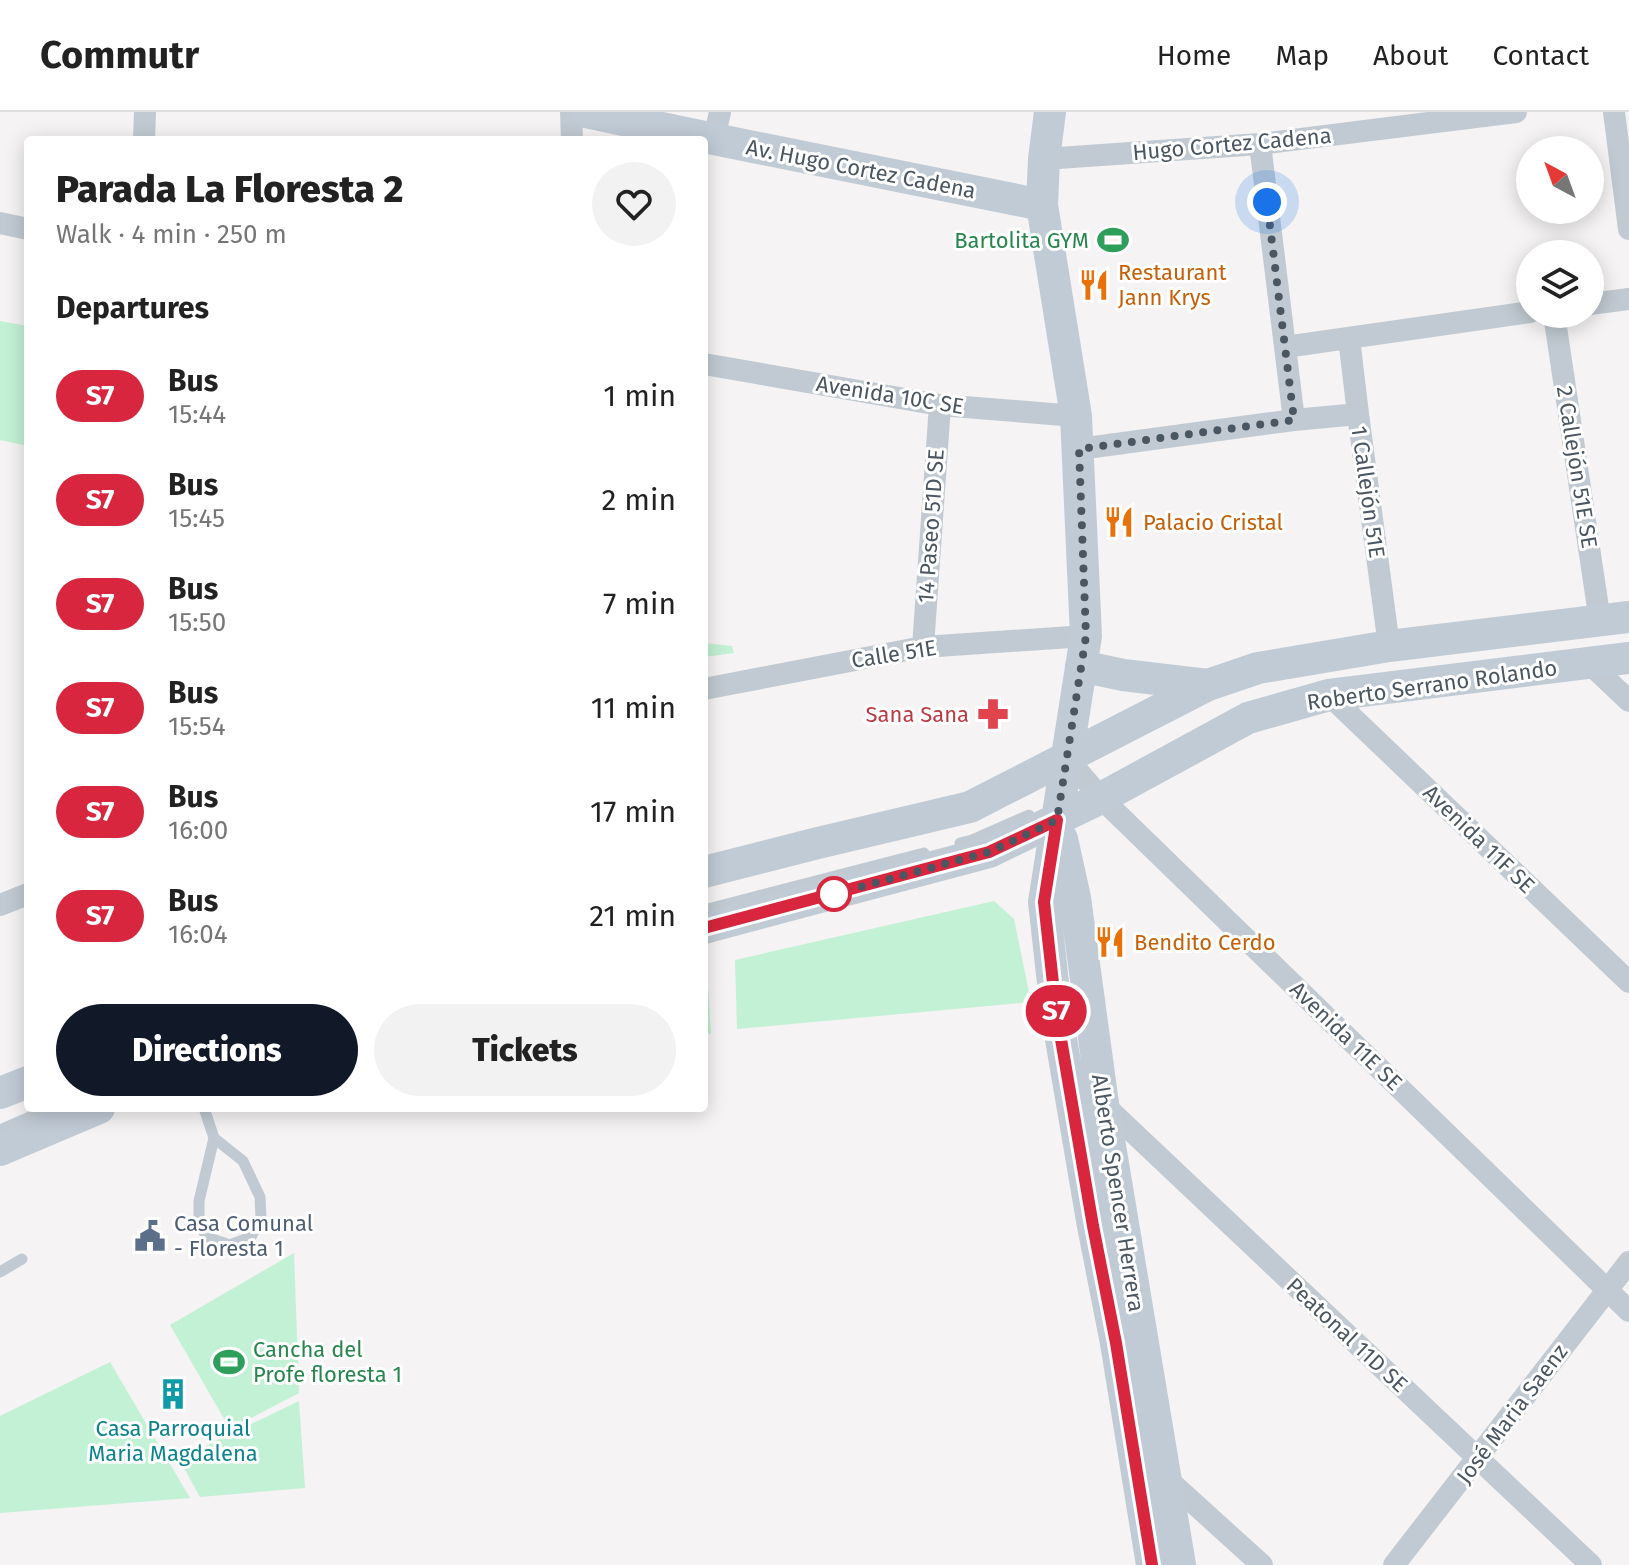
<!DOCTYPE html>
<meta charset="utf-8">
<style>
:root{--surface:#fff;--page:#f2f2f2;--text:#222;--muted:#767676;--line:#e0e0e0;--accent:#111827}
body{margin:0;font-family:"Fira Sans",sans-serif;background:var(--page);color:var(--text);height:100vh;display:flex;flex-direction:column;font-size:30px;white-space:nowrap}
*{box-sizing:border-box;margin:0}
p{font-size:26px;color:var(--muted)}
.icon{flex:none;width:44px;height:44px;fill:none;stroke:currentColor;stroke-width:2;stroke-linecap:round;stroke-linejoin:round}
.map{position:relative;flex:1;overflow:hidden}
.details{position:absolute;left:24px;top:24px;width:684px;height:976px;display:flex;flex-direction:column;background:var(--surface);border-radius:8px;box-shadow:0 4px 20px #0003}
.details>*{flex:none}
.badge{padding:0 16px;border-radius:26px;font-size:28px;line-height:52px}
.needle{width:52px;rotate:319deg}
.controls{position:absolute;left:1516px;top:24px;display:grid;gap:16px}
.controls a{display:grid;place-items:center;width:88px;height:88px;border-radius:50%;background:var(--surface);box-shadow:0 4px 20px #0003;font-size:40px}
.you{position:absolute;width:40px;height:40px;margin:-20px;border:6px solid #fff;border-radius:50%;background:#1a73e8;box-shadow:0 0 0 12px #1a73e833}
.map>.badge{position:absolute;translate:-50% -50%;box-shadow:0 0 0 4px #fff}
h2{padding:0 32px;font-size:30px;line-height:72px}
.round{display:grid;place-items:center;flex:none;width:84px;height:84px;border-radius:42px;background:var(--page)}
.head{display:flex;align-items:center;justify-content:space-between;height:136px;padding:0 32px}
h1{font-size:38px;font-weight:800;line-height:60px}
.primary-button{display:flex;gap:16px;margin-top:auto;padding:16px 32px}
.primary-button a{flex:1;height:92px;border-radius:48px;background:var(--accent);color:#fff;font-size:32px;font-weight:800;line-height:92px;text-align:center}
.primary-button a+a{background:var(--page);color:var(--text)}
ul{padding:0;list-style:none}
li{display:flex;align-items:center;gap:24px;height:104px;padding:0 32px}
li div{flex:1}
li b{display:block;font-size:30px}
li em{font-style:normal}
li .badge{min-width:88px;font-weight:700;text-align:center}
header{display:flex;align-items:center;gap:48px;box-sizing:border-box;height:112px;padding:0 40px;background:var(--surface);border-bottom:2px solid var(--line)}
header strong{font-size:38px}
nav{display:flex;gap:44px;margin-inline-start:auto;font-size:28px}
.map>svg:first-child{display:block}
.green{fill:#c3f1d5}
.lines{fill:none;stroke-linecap:round;stroke-linejoin:round}
.lane{stroke:#c1cad2;stroke-width:11}
.street{stroke:#c1cad2;stroke-width:22}
.secondary{stroke:#c1cbd6;stroke-width:32}
.line-casing{stroke:#fff;stroke-width:18}
.line{stroke:#d7263d;stroke-width:12}
.walk{stroke:#4a5661;stroke-width:8;stroke-dasharray:0 14.4}
.stop-dot{fill:#fff;stroke:#d7263d;stroke-width:4}
.labels{text-anchor:middle;dominant-baseline:central;stroke-width:6;stroke-linejoin:round;paint-order:stroke}
.street-label{font-size:22px;fill:#4a5661;stroke:#fff}
.leisure-label{font-size:22px;fill:#27864d;stroke:#fff;text-anchor:end}
.food-label{font-size:22px;fill:#c56008;stroke:#fff;text-anchor:start}
.health-label{font-size:22px;fill:#be3a42;stroke:#fff;text-anchor:end}
.service-label{font-size:22px;fill:#4e5e75;stroke:#fff;text-anchor:start}
.culture-label{font-size:22px;fill:#0d838f;stroke:#fff}
</style>
<header>
<strong>Commutr</strong>
<nav><a>Home</a><a>Map</a><a>About</a><a>Contact</a></nav>
</header>
<div class="map">
<svg width="1629" height="1453" viewBox="0 0 1629 1453">
<rect width="100%" height="100%" fill="#f5f3f3"/>
<path class="green" d="M0 209 28 214V334L0 328Z
M704 531 732 534 734 541 704 545Z
M994 789 1014 807 1031 890 737 917 735 848Z
M707 858 711 922H704V859Z
M294 1141 299 1281 230 1317 170 1213Z
M110 1250 190 1386 0 1401V1304Z
M299 1289 305 1376 200 1385 179 1347Z"/>
<g class="lines">
<path class="lane" d="M960 731 972 728 1029 703
M704 798 924 741
M204 996 214 1026 199 1089V1106L206 1125 230 1133 251 1125 261 1106 260 1085 243 1049 214 1026
M0 1018 50 996
M0 1160 22 1147"/>
<path class="street" d="M571 0 572 28
M1614 0 1629 117
M714 27 720 0
M144 28 145 0
M1260 32 1294 308
M1044 47 1260 32 1516 0
M0 111 28 117
M1590 192 1629 187
M1554 202 1600 509
M1349 226 1358 302 1389 534
M1285 235 1530 200
M704 252 940 293 1076 304
M1079 337 1294 308 1358 302
M923 535 940 293
M1589 551 1629 589
M704 577 923 535 1086 524
M1329 583 1629 870
M1066 645 1101 686 1629 1199
M0 793 28 782
M1103 992 1591 1453
M1166 1366 1262 1453
M1394 1453 1629 1150"/>
<path class="secondary" d="M586 0 714 27 1042 93
M1050 0 1044 47 1042 93 1076 304 1086 524 1044 790 1056 898 1093 1114 1116 1231 1152 1453
M1081 554 1123 563 1208 573
M1062 727 1075 786 1103 992 1180 1453
M704 760 818 731 970 695 1208 573 1258 556 1389 534 1629 505
M704 816 989 740 1101 686 1248 606 1329 583 1629 546
M0 981 28 970
M0 1038 99 996"/>
</g>
<g class="lines">
<defs>
<path id="line" d="M704 816 989 740 1057 708 1044 790 1056 898 1093 1114 1116 1231 1152 1453"/>
</defs>
<use href="#line" class="line-casing"/>
<use href="#line" class="line"/>
<path class="walk" d="M834 782 989 740 1057 708 1086 524 1079 337 1294 308 1267 90"/>
</g>
<defs>
<symbol id="stadium-bare" viewBox="-9 -9 18 18"><path d="M0-5a6.5 5 0 1 0 0 10a6.5 5 0 1 0 0-10ZM-3.5-1.8h7v3.6h-7Z" fill="#2e9e5b" stroke="#fff" stroke-width="2.5" paint-order="stroke"/></symbol>
<symbol id="restaurant-bare" viewBox="-9 -9 18 18"><path d="M-5-6h1v4h1v-4h1v4h1v-4h1v5L-1.5 .5V6h-2V.5L-5-1ZM5-6V6H3V1.5H1.5Q1.5-4 5-6Z" fill="#e8710a" stroke="#fff" stroke-width="2.5" paint-order="stroke"/></symbol>
<symbol id="pharmacy-bare" viewBox="-9 -9 18 18"><path d="M-2-6h4v4h4v4h-4v4h-4v-4h-4v-4h4Z" fill="#e0444e" stroke="#fff" stroke-width="2.5" paint-order="stroke"/></symbol>
<symbol id="civic-bare" viewBox="-9 -9 18 18"><path d="M-.6-6.5H3V-4.5H.6V-3L4-1V1h2V6H-6V1h2V-1L-.6-3ZM-1.2 2.5V6h2.4V2.5Z" fill="#5c6f8a" stroke="#fff" stroke-width="2.5" paint-order="stroke"/></symbol>
<symbol id="building-bare" viewBox="-9 -9 18 18"><path d="M-4-6H4V6H1V3H-1V6H-4ZM-2.5-4.3h1.7v1.8h-1.7ZM.8-4.3h1.7v1.8H.8ZM-2.5-1h1.7V.8h-1.7ZM.8-1h1.7V.8H.8Z" fill="#0f9aa8" stroke="#fff" stroke-width="2.5" paint-order="stroke"/></symbol>
</defs>
<g fill-rule="evenodd">
<use href="#stadium-bare" x="1091" y="106" width="44" height="44"/>
<use href="#restaurant-bare" x="1072" y="151" width="44" height="44"/>
<use href="#restaurant-bare" x="1097" y="388" width="44" height="44"/>
<use href="#pharmacy-bare" x="971" y="580" width="44" height="44"/>
<use href="#restaurant-bare" x="1088" y="808" width="44" height="44"/>
<use href="#civic-bare" x="128" y="1102" width="44" height="44"/>
<use href="#stadium-bare" x="207" y="1228" width="44" height="44"/>
<use href="#building-bare" x="151" y="1260" width="44" height="44"/>
</g>
<circle class="stop-dot" cx="834" cy="782" r="16"/>
<g class="labels">
<g class="street-label">
<text transform="translate(1232 32) rotate(-5)">Hugo Cortez Cadena</text>
<text transform="translate(861 57) rotate(11)">Av. Hugo Cortez Cadena</text>
<text transform="translate(890 283) rotate(9)">Avenida 10C SE</text>
<text transform="translate(1577 355) rotate(81)">2 Callejón 51E SE</text>
<text transform="translate(1368 380) rotate(82)">1 Callejón 51E</text>
<text transform="translate(931 414) rotate(-86)">14 Paseo 51D SE</text>
<text transform="translate(894 542) rotate(-9)">Calle 51E</text>
<text transform="translate(1432 573) rotate(-8)">Roberto Serrano Rolando</text>
<text transform="translate(1479 727) rotate(44)">Avenida 11F SE</text>
<text transform="translate(1346 924) rotate(44)">Avenida 11E SE</text>
<text transform="translate(1118 1081) rotate(81)">Alberto Spencer Herrera</text>
<text transform="translate(1347 1223) rotate(43)">Peatonal 11D SE</text>
<text transform="translate(1512 1302) rotate(-53)">José Maria Saenz</text>
</g>
<g class="leisure-label">
<text x="1089" y="128">Bartolita GYM</text>
<text x="253" y="1237" text-anchor="start">Cancha del<tspan x="253" dy="25">Profe floresta 1</tspan></text>
</g>
<g class="food-label">
<text x="1118" y="160">Restaurant<tspan x="1118" dy="25">Jann Krys</tspan></text>
<text x="1143" y="410">Palacio Cristal</text>
<text x="1134" y="830">Bendito Cerdo</text>
</g>
<g class="health-label">
<text x="969" y="602">Sana Sana</text>
</g>
<g class="service-label">
<text x="174" y="1111">Casa Comunal<tspan x="174" dy="25">- Floresta 1</tspan></text>
</g>
<g class="culture-label">
<text x="173" y="1316">Casa Parroquial<tspan x="173" dy="25">Maria Magdalena</tspan></text>
</g>
</g>
</svg>
<div class="controls">
<a><svg class="needle" viewBox="-14 -14 28 28"><path d="M0-13l5 13h-10z" fill="#e53935"/><path d="M0 13l5-13h-10z" fill="#767676"/></svg></a>
<a><svg class="icon" aria-label="layers" viewBox="0 0 24 24"><path d="M12 4l9 5-9 5-9-5zM3 14l9 5 9-5"/></svg></a>
</div>
<div class="you" style="left:1267px;top:90px"></div>
<b class="badge" style="left:1056px;top:899px;background:#d7263d;color:#fff">S7</b>
<section class="details">
<div class="head"><div><h1>Parada La Floresta 2</h1><p>Walk · 4 min · 250 m</p></div><a class="round"><svg class="icon" aria-label="heart" viewBox="0 0 24 24"><path d="M12 20l-8-8c-3-5 5-10 8-4 3-6 11-1 8 4z"/></svg></a></div>
<h2>Departures</h2>
<ul>
<li><span class="badge" style="background:#d7263d;color:#fff">S7</span><div><b>Bus</b><p>15:44</p></div><em>1 min</em></li>
<li><span class="badge" style="background:#d7263d;color:#fff">S7</span><div><b>Bus</b><p>15:45</p></div><em>2 min</em></li>
<li><span class="badge" style="background:#d7263d;color:#fff">S7</span><div><b>Bus</b><p>15:50</p></div><em>7 min</em></li>
<li><span class="badge" style="background:#d7263d;color:#fff">S7</span><div><b>Bus</b><p>15:54</p></div><em>11 min</em></li>
<li><span class="badge" style="background:#d7263d;color:#fff">S7</span><div><b>Bus</b><p>16:00</p></div><em>17 min</em></li>
<li><span class="badge" style="background:#d7263d;color:#fff">S7</span><div><b>Bus</b><p>16:04</p></div><em>21 min</em></li>
</ul>
<div class="primary-button"><a>Directions</a><a>Tickets</a></div>
</section>
</div>
